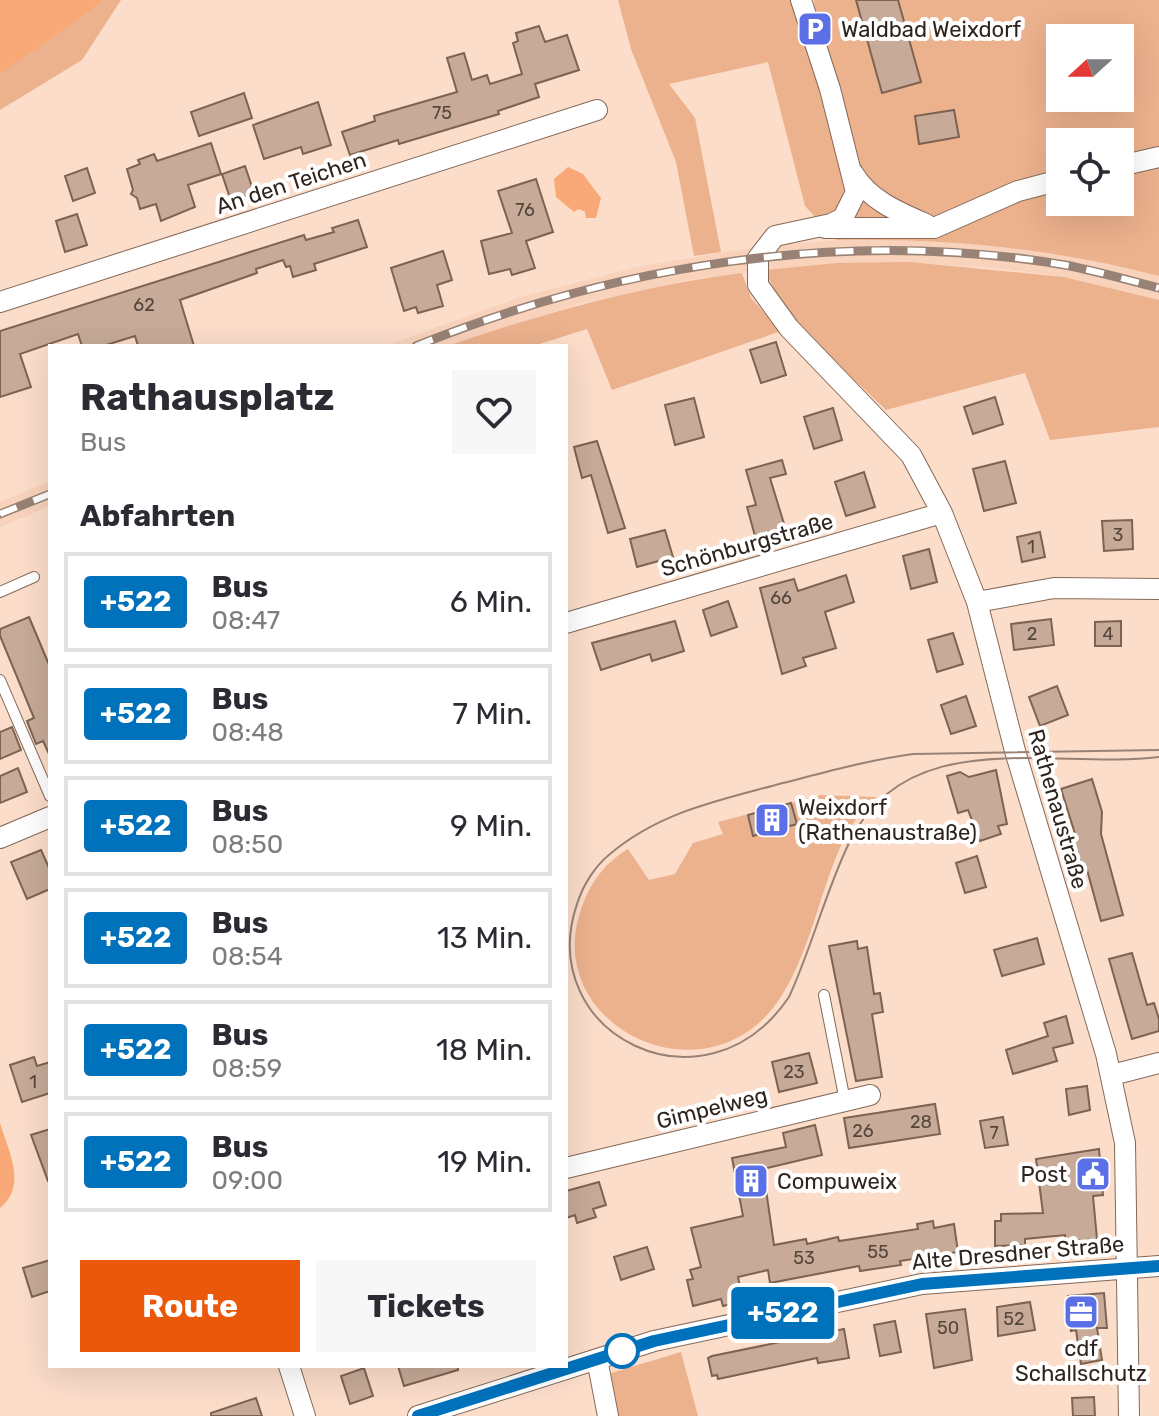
<!DOCTYPE html>
<html lang="de">
<meta charset="utf-8">
<style>
:root{--surface:#fff;--page:#f7f7f7;--text:#2b2b33;--muted:#7c7c81;--line:#e1e1e2;--accent:#ea580c}
body{margin:0;font-family:Rubik,sans-serif;background:var(--page);color:var(--text);height:100vh;display:flex;flex-direction:column;font-size:30px;white-space:nowrap}
*{box-sizing:border-box;margin:0}
p{font-size:26px;color:var(--muted)}
.icon{flex:none;width:44px;height:44px;fill:none;stroke:currentColor;stroke-width:2;stroke-linecap:round;stroke-linejoin:round}
.map{position:relative;flex:1;overflow:hidden}
.side{position:absolute;left:48px;top:344px;width:520px;height:1024px;display:flex;flex-direction:column;background:var(--surface);border-radius:0px;box-shadow:0 8px 32px #0002}
.side>*{flex:none}
.badge{padding:0 16px;border-radius:6px;font-size:28px;line-height:52px}
.needle{width:52px;rotate:249deg}
.buttons{position:absolute;left:1046px;top:24px;display:grid;gap:16px}
.buttons a{display:grid;place-items:center;width:88px;height:88px;border-radius:0px;background:var(--surface);box-shadow:0 8px 32px #0002;font-size:40px}
.map>.badge{position:absolute;translate:-50% -50%;box-shadow:0 0 0 4px #fff}
h2{padding:0 32px;font-size:30px;line-height:72px}
.round{display:grid;place-items:center;flex:none;width:84px;height:84px;border-radius:0px;background:var(--page)}
.head{display:flex;align-items:center;justify-content:space-between;height:136px;padding:0 32px}
h1{font-size:38px;font-weight:700;line-height:60px}
.cta{display:flex;gap:16px;margin-top:auto;padding:16px 32px}
.cta a{flex:1;height:92px;border-radius:0px;background:var(--accent);color:#fff;font-size:32px;font-weight:700;line-height:92px;text-align:center}
.cta a+a{background:var(--page);color:var(--text)}
ul{padding:0;list-style:none}
li{display:flex;align-items:center;gap:24px;height:100px;margin:0 16px 12px;padding:0 16px;border:4px solid var(--line);border-radius:0px}
li div{flex:1}
li b{display:block;font-size:30px}
li em{font-style:normal}
li .badge{min-width:88px;font-weight:700;text-align:center}
.map>svg:first-child{display:block}
.built{fill:#f8d2bb}
.green{fill:#ecb18d;fill-rule:evenodd}
.water{fill:#f8a977}
.building{fill:#c7aa98;stroke:#7e6352;stroke-width:2}
.lines{fill:none;stroke-linecap:round;stroke-linejoin:round}
.lane-casing{stroke:#846958;stroke-width:12}
.street-casing{stroke:#846958;stroke-width:22}
.lane{stroke:#fff;stroke-width:10}
.street{stroke:#fff;stroke-width:20}
.tram{stroke:#988275;stroke-width:2}
.rail-casing{stroke:#988275;stroke-width:9}
.rail{stroke:#fff;stroke-width:6;stroke-dasharray:18;stroke-linecap:butt}
.line-casing{stroke:#fff;stroke-width:18}
.line{stroke:#0072bc;stroke-width:12}
.stop-dot{fill:#fff;stroke:#0072bc;stroke-width:4}
.labels{text-anchor:middle;dominant-baseline:central;stroke-width:8;stroke-linejoin:round;paint-order:stroke}
.number-label{font-size:18px;fill:#55463c}
.poi-label{font-size:22px;fill:#2f241d;stroke:#fff;text-anchor:start}
.street-label{font-size:22px;fill:#2f241d;stroke:#fff}
</style>
<div class="map">
<svg width="1159" height="1416" viewBox="0 0 1159 1416">
<rect width="100%" height="100%" fill="#fcddca"/>
<path class="built" d="M911 239 1007 246 1068 254 1121 266 1159 276V300L1064 277 1004 269 910 262 766 270 689 280 579 304 447 346H385L520 297 637 267 757 247 836 240Z
M50 481V506L0 527V502Z"/>
<path class="green" d="M102 0H121L82 60 0 110V74L3 70 99 5Z
M618 0H802L820 52 814 0H1159V154L1120 163V142H1060V178L1017 189 932 223 877 198 862 184 827 88C837 124 842 172 873 197 890 211 914 220 934 230L1020 194 1060 184V202H1120V170L1159 161V276C1052 248 946 238 836 240L805 206 768 62 669 84 695 118 721 252 694 256 676 162 631 49ZM1060 38H1120V98H1060Z
M910 262 1064 277 1159 300V427L1050 440 1025 373 886 410C853 377 777 313 766 270L837 263Z
M742 273 751 298 781 331 612 390 587 329 533 346H447C544 313 640 286 742 273Z
M821 795 876 797C866 808 853 821 846 835 820 886 810 958 776 1004 701 1106 536 1022 583 904 592 880 606 862 628 849L649 880 675 874 693 843 723 834 718 822Z
M681 1352 698 1416H617L608 1374Z"/>
<path class="water" d="M0 0H102L99 5 0 74Z
M568 167 583 174 601 198 596 218H586L585 212 579 209 574 212 556 197 554 179Z
M0 1123C8 1150 28 1186 0 1208Z"/>
<path class="building" d="M856 0H898L921 82 882 93Z
M539 26 545 42 567 35 579 70 535 84 539 97 498 111 499 114 399 144 398 140 350 155 342 132 375 121 374 116 457 92 447 58 464 53 472 80 487 75 490 84 522 74 513 43 518 41 516 33Z
M244 93 252 118 199 136 191 112Z
M318 102 331 145 303 154 301 147 264 159 253 125Z
M954 110 959 137 919 144 915 116Z
M211 143 221 174 188 185 195 207 161 221 156 204 140 209 137 198 131 194 133 190 127 169 140 164 138 160 154 154 157 161Z
M245 166 254 193 231 201 222 174Z
M87 168 95 193 73 201 65 176Z
M536 179 553 232 526 241 535 268 512 275 510 269 489 274 481 241 512 233 498 191Z
M77 214 87 245 65 252 56 221Z
M358 220 367 247 314 264 316 270 293 277 290 266 286 267 283 260 256 269 257 273 180 300 194 346H138L135 336 103 346H82L78 334 20 354 31 387 0 397V331L304 235 306 240 334 232 332 228Z
M443 251 452 280 437 285 443 306 418 313 416 307 404 311 391 268Z
M776 342 786 375 761 383 750 350Z
M995 397 1003 424 973 434 964 407Z
M694 398 704 437 675 445 665 405Z
M833 408 842 440 814 449 804 417Z
M597 441 625 528 608 533 591 475 582 478 574 447Z
M782 460 786 474 770 478 785 527 755 536 747 507 756 505 746 470Z
M1005 461 1016 503 984 511 973 469Z
M864 472 875 507 846 516 835 482Z
M1132 520 1133 549 1104 551 1102 521Z
M665 530 673 557 637 567 630 539Z
M1040 532 1045 557 1022 562 1017 537Z
M929 549 937 582 911 589 903 556Z
M846 575 854 602 825 612 836 648 803 658 806 666 782 674 760 588 794 579 798 591Z
M728 601 737 627 711 636 703 610Z
M29 617 50 667V756L43 741 36 744 27 721 34 718 0 636V629Z
M1051 619 1054 645 1014 650 1011 624Z
M675 621 684 651 652 661 650 654 601 670 592 643Z
M1121 621V646H1095V622Z
M953 633 963 664 937 672 928 640Z
M1057 686 1068 715 1040 726 1029 697Z
M966 696 976 726 951 734 941 705Z
M12 727 21 750 0 759V732Z
M18 768 27 792 0 803V776Z
M996 770 1007 824 998 826 1001 834 980 841 968 810 958 813 947 776 960 772 969 777Z
M1092 779 1102 812 1101 834 1123 915 1101 921 1086 866 1082 867 1074 841 1077 840 1061 789Z
M791 803 797 824 753 836 748 815Z
M41 850 50 870V889L27 899 11 862Z
M977 856 986 887 965 893 956 863Z
M1037 938 1044 964 1002 976 994 950Z
M857 941 858 949 867 947 874 994 880 993 883 1012 872 1014 882 1077 856 1081 829 946Z
M1132 953 1147 1005 1154 1003 1159 1019V1031L1132 1039 1109 959Z
M1066 1016 1073 1043 1053 1048 1057 1061 1013 1074 1006 1050 1048 1036 1044 1023Z
M809 1053 817 1083 779 1092 772 1062Z
M34 1057 37 1066 50 1062V1093L22 1102 10 1065Z
M1087 1086 1090 1110 1069 1115 1066 1089Z
M935 1104 940 1134 849 1148 844 1118Z
M1003 1117 1008 1145 985 1148 980 1121Z
M815 1125 822 1155 763 1169 774 1245 806 1239 807 1244 838 1237 839 1241 918 1229 917 1224 933 1221 934 1228 954 1224 958 1252 900 1261 901 1265 860 1271 859 1266 770 1283 768 1270 738 1277 743 1301 723 1306 721 1299 693 1306 687 1280 693 1279 690 1270 701 1267 691 1228 743 1216 732 1158 786 1147 783 1133Z
M50 1129V1181H48L31 1135Z
M1099 1149 1103 1195 1093 1196 1097 1239 1065 1242V1235L1025 1239V1245L995 1246V1221H1001V1214L1043 1213 1036 1159Z
M599 1182 606 1205 593 1209 596 1217 577 1223 575 1215 566 1218V1191Z
M647 1247 654 1269 621 1280 614 1257Z
M50 1260V1291L32 1297 23 1268Z
M1104 1293 1107 1328H1097L1102 1360 1081 1364 1076 1330 1071 1331 1068 1296Z
M1030 1302 1035 1330 998 1336 997 1307Z
M965 1309 972 1360 934 1368 926 1314Z
M895 1321 901 1352 880 1356 874 1325Z
M844 1329 849 1358 818 1363 817 1358 718 1379 717 1375 712 1376 708 1358 712 1356Z
M398 1366H458V1370L404 1386Z
M364 1368 373 1396 350 1404 341 1376Z
M1094 1397 1095 1416H1073L1072 1398Z
M256 1398 262 1416H211V1413Z"/>
<g class="lines">
<defs>
<path id="lane" d="M0 592 34 577
M0 680 50 796
M824 995 845 1101"/>
<path id="street" d="M801 0 830 89 856 192 843 218 831 224 775 236 758 258V285L789 328 911 455 942 513 977 602 1015 751 1106 1054 1125 1143 1129 1416
M1120 166 1159 157
M853 173C869 200 898 212 926 224
M825 228H934L1018 191 1060 180
M0 302 597 110
M977 602 1054 588 1159 589
M566 623 942 513
M0 838 50 817
M1112 1075 1159 1063
M566 1168 870 1095
M597 1359 608 1416
M289 1366 305 1416
M418 1416 654 1341 922 1284 1159 1266"/>
</defs>
<use href="#lane" class="lane-casing"/>
<use href="#street" class="street-casing"/>
<use href="#lane" class="lane"/>
<use href="#street" class="street"/>
<path class="tram" d="M1159 750 913 754C869 760 826 772 783 783 721 800 661 811 610 854 595 866 583 885 577 904 533 1034 705 1121 789 997 812 947 825 893 849 843 907 722 1053 770 1159 757"/>
<defs>
<path id="rail" d="M416 346C619 264 848 228 1065 265 1096 271 1128 280 1159 288
M0 514 50 494"/>
</defs>
<use href="#rail" class="rail-casing"/>
<use href="#rail" class="rail"/>
</g>
<g class="lines">
<defs>
<path id="line" d="M418 1416 654 1341 922 1284 1159 1266"/>
</defs>
<use href="#line" class="line-casing"/>
<use href="#line" class="line"/>
</g>
<defs>
<symbol id="parking-square" viewBox="-11 -11 22 22"><rect x="-9" y="-9" width="18" height="18" rx="4" fill="#5b70e7" stroke="#fff"/><path d="M-3.5-5.5H1a3.5 3.5 0 0 1 0 7H-1V5.5H-3.5ZM-1-3.4V-.6H.8a1.4 1.4 0 0 0 0-2.8Z" fill="#fff"/></symbol>
<symbol id="building-square" viewBox="-11 -11 22 22"><rect x="-9" y="-9" width="18" height="18" rx="4" fill="#5b70e7" stroke="#fff"/><path d="M-4-6H4V6H1V3H-1V6H-4ZM-2.5-4.3h1.7v1.8h-1.7ZM.8-4.3h1.7v1.8H.8ZM-2.5-1h1.7V.8h-1.7ZM.8-1h1.7V.8H.8Z" fill="#fff"/></symbol>
<symbol id="civic-square" viewBox="-11 -11 22 22"><rect x="-9" y="-9" width="18" height="18" rx="4" fill="#5b70e7" stroke="#fff"/><path d="M-.6-6.5H3V-4.5H.6V-3L4-1V1h2V6H-6V1h2V-1L-.6-3ZM-1.2 2.5V6h2.4V2.5Z" fill="#fff"/></symbol>
<symbol id="office-square" viewBox="-11 -11 22 22"><rect x="-9" y="-9" width="18" height="18" rx="4" fill="#5b70e7" stroke="#fff"/><path d="M-6-3h4V-5.5h4V-3h4V5H-6ZM-1-4.5V-3h2v-1.5ZM-6 0V1H6V0Z" fill="#fff"/></symbol>
</defs>
<g fill-rule="evenodd">
<use href="#parking-square" x="795" y="9" width="40" height="40"/>
<use href="#building-square" x="752" y="800" width="40" height="40"/>
<use href="#civic-square" x="1073" y="1154" width="40" height="40"/>
<use href="#building-square" x="731" y="1161" width="40" height="40"/>
<use href="#office-square" x="1061" y="1292" width="40" height="40"/>
</g>
<circle class="stop-dot" cx="622" cy="1351" r="16"/>
<g class="labels">
<g class="number-label">
<text x="442" y="113">75</text>
<text x="525" y="210">76</text>
<text x="144" y="305">62</text>
<text x="1118" y="535">3</text>
<text x="1031" y="547">1</text>
<text x="781" y="598">66</text>
<text x="1032" y="634">2</text>
<text x="1108" y="634">4</text>
<text x="794" y="1072">23</text>
<text x="33" y="1082">1</text>
<text x="921" y="1122">28</text>
<text x="863" y="1131">26</text>
<text x="994" y="1133">7</text>
<text x="878" y="1252">55</text>
<text x="804" y="1258">53</text>
<text x="1014" y="1319">52</text>
<text x="948" y="1328">50</text>
</g>
<g class="poi-label">
<text x="841" y="29">Waldbad Weixdorf</text>
<text x="798" y="807">Weixdorf<tspan x="798" dy="25">(Rathenaustraße)</tspan></text>
<text x="1067" y="1174" text-anchor="end">Post</text>
<text x="777" y="1181">Compuweix</text>
<text x="1081" y="1348" text-anchor="middle">cdf<tspan x="1081" dy="25">Schallschutz</tspan></text>
</g>
<g class="street-label">
<text transform="translate(291 183) rotate(-18)">An den Teichen</text>
<text transform="translate(747 545) rotate(-16)">Schönburgstraße</text>
<text transform="translate(1058 809) rotate(74)">Rathenaustraße</text>
<text transform="translate(712 1108) rotate(-14)">Gimpelweg</text>
<text transform="translate(1018 1253) rotate(-5)">Alte Dresdner Straße</text>
</g>
</g>
</svg>
<div class="buttons">
<a><svg class="needle" viewBox="-14 -14 28 28"><path d="M0-13l5 13h-10z" fill="#e53935"/><path d="M0 13l5-13h-10z" fill="#7c7c81"/></svg></a>
<a><svg class="icon" aria-label="locate" viewBox="0 0 24 24"><circle cx="12" cy="12" r="6"/><path d="M12 2v4M12 18v4M2 12h4M18 12h4"/></svg></a>
</div>
<b class="badge" style="left:783px;top:1313px;background:#0072bc;color:#fff">+522</b>
<section class="side">
<div class="head"><div><h1>Rathausplatz</h1><p>Bus</p></div><a class="round"><svg class="icon" aria-label="heart" viewBox="0 0 24 24"><path d="M12 20l-8-8c-3-5 5-10 8-4 3-6 11-1 8 4z"/></svg></a></div>
<h2>Abfahrten</h2>
<ul>
<li><span class="badge" style="background:#0072bc;color:#fff">+522</span><div><b>Bus</b><p>08:47</p></div><em>6 Min.</em></li>
<li><span class="badge" style="background:#0072bc;color:#fff">+522</span><div><b>Bus</b><p>08:48</p></div><em>7 Min.</em></li>
<li><span class="badge" style="background:#0072bc;color:#fff">+522</span><div><b>Bus</b><p>08:50</p></div><em>9 Min.</em></li>
<li><span class="badge" style="background:#0072bc;color:#fff">+522</span><div><b>Bus</b><p>08:54</p></div><em>13 Min.</em></li>
<li><span class="badge" style="background:#0072bc;color:#fff">+522</span><div><b>Bus</b><p>08:59</p></div><em>18 Min.</em></li>
<li><span class="badge" style="background:#0072bc;color:#fff">+522</span><div><b>Bus</b><p>09:00</p></div><em>19 Min.</em></li>
</ul>
<div class="cta"><a>Route</a><a>Tickets</a></div>
</section>
</div>
